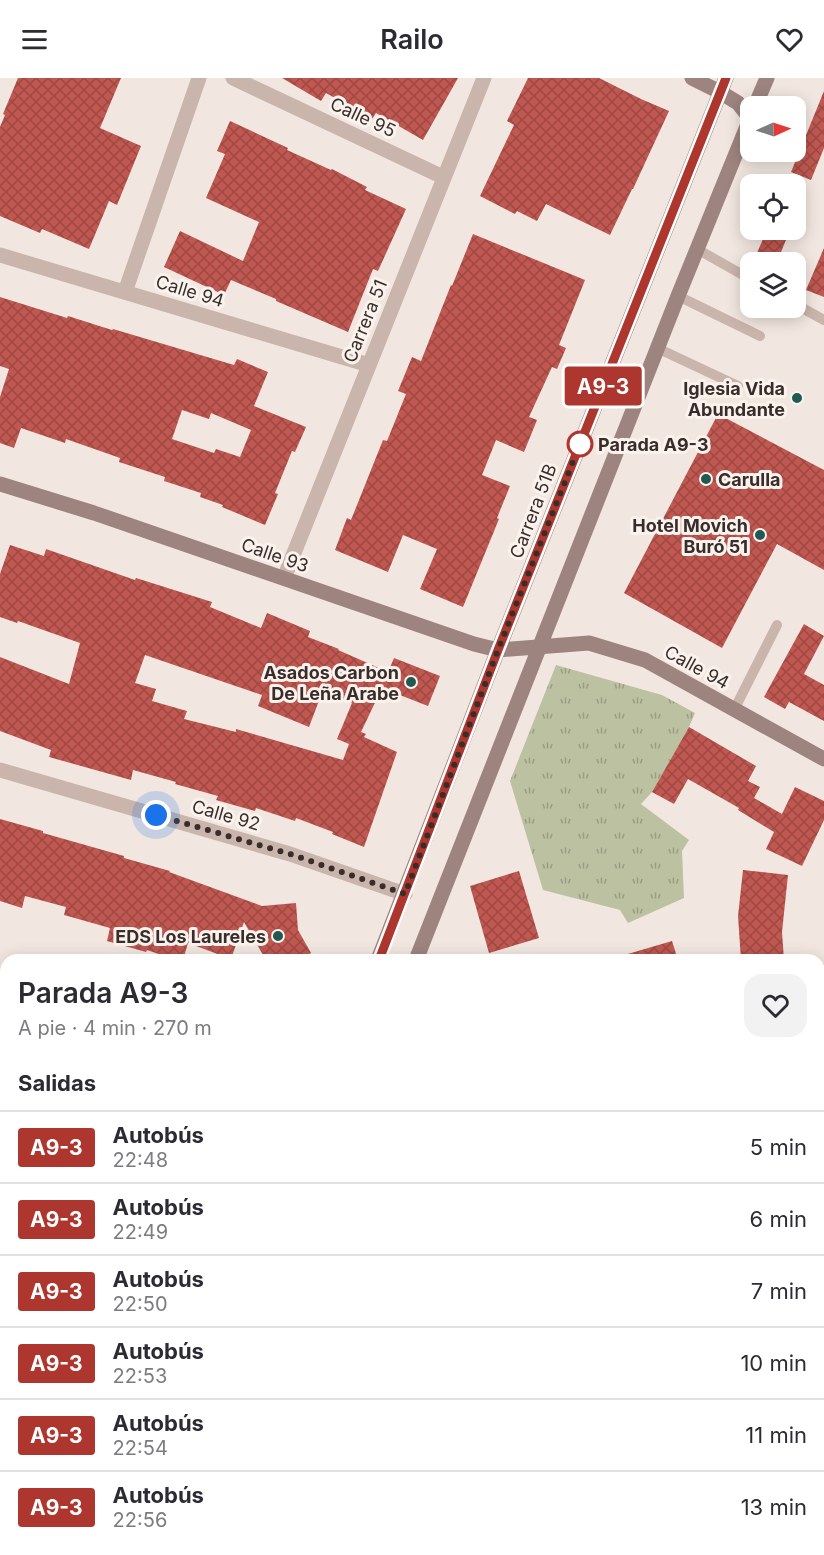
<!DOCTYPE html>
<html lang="es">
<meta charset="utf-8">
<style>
:root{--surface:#fff;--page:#f2f2f3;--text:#2b2b33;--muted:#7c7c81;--line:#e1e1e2}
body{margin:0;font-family:Inter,sans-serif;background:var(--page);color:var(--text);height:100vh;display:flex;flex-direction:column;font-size:22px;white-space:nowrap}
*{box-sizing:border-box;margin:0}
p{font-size:20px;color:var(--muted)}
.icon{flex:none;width:33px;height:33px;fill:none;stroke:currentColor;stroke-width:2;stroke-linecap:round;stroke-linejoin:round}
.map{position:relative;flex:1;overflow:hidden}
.details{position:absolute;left:0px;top:876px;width:825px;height:602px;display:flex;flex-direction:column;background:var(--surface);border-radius:18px 18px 0 0;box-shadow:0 3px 15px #0003}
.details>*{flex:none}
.badge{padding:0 12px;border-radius:4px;font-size:21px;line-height:39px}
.needle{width:39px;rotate:87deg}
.controls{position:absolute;left:740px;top:18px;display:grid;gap:12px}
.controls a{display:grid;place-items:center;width:66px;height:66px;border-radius:12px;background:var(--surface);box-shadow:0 3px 15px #0003;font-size:30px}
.you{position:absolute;width:30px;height:30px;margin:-15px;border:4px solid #fff;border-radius:50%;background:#1a73e8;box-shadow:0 0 0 9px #1a73e833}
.map>.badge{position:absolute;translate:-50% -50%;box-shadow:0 0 0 3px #fff}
h2{padding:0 18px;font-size:22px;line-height:54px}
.round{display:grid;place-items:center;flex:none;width:63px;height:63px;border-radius:18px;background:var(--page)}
.overview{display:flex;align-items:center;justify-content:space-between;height:102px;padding:0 18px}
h1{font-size:28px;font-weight:600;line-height:45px}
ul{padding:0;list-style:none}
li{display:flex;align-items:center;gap:18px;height:72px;padding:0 18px;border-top:2px solid var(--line)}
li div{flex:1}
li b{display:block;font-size:22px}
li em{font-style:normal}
li .badge{min-width:66px;font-weight:700;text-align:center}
header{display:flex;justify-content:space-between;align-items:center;height:78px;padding:0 18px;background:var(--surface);font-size:27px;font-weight:600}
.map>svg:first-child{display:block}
.grass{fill:url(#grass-tufts)}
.building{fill:url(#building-cross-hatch);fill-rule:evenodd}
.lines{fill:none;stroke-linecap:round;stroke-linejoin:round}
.lane{stroke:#cab5ac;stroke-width:10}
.street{stroke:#cab5ac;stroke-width:15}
.secondary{stroke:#9e847e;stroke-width:15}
.line-casing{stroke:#fff;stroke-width:14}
.line{stroke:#ad372e;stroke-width:9}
.walk{stroke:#392d2b;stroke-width:6;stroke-dasharray:0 10.8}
.poi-dot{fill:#225852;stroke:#faf2ed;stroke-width:2}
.stop-dot{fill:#fff;stroke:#ad372e;stroke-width:3}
.labels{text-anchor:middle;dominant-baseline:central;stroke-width:6;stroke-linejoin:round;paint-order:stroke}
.street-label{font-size:18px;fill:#392d2b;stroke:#faf2ed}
.poi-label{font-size:18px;font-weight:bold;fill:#392d2b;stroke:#faf2ed;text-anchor:end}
.stop-label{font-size:18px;font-weight:bold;fill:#392d2b;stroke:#faf2ed;text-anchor:start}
</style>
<header><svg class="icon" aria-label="menu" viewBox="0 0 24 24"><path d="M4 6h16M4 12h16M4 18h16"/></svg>Railo<svg class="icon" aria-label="heart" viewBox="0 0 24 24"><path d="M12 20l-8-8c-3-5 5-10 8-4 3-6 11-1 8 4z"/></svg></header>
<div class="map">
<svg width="824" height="1477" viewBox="0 0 824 1477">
<defs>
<pattern id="grass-tufts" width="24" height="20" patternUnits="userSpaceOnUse" patternTransform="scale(1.5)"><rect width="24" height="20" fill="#bcc1a1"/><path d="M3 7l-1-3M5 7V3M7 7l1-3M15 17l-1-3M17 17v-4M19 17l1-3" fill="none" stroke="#9a9d83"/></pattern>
<pattern id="building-cross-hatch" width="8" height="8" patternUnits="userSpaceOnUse" patternTransform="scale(1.5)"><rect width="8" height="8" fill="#c05851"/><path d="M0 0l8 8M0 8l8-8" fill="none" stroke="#9d4943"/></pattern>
</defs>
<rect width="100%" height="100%" fill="#f2e7e0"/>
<path class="grass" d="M556 587 662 617 695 635 689 649 652 714 641 726 689 762 682 773 684 820 628 845 620 832 543 812 510 703Z
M213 1472H400L399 1477H211Z"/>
<path class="building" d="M18 0H121L100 50 141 68 117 127 109 123 89 171 42 151 40 155 0 138V49L5 37 3 36Z
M282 0H458L423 62 376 35 372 41 326 15 321 23Z
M528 0H599L641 21 669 33 633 111H632L610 157 546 126 537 143 517 133 515 136 480 118 514 47 507 43Z
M824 13V70L811 102 791 94Z
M230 43 288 70 287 72 331 92 332 91 367 109 365 112 406 131 378 193 373 191 348 254 276 223V221L231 202 224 217 164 189 180 153 243 183 259 144 206 120 225 76 217 73Z
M767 152H790L777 184H753Z
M473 156 585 202 559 267 566 270 557 291 552 289 529 339 537 342 524 374 496 362 482 397 510 408 497 440 499 441 463 529 420 511 437 471 403 457 388 494 335 472 347 440 351 442 383 362 387 363 406 316 398 313 412 279 421 283 451 207 452 208Z
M824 170V219L806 212Z
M0 219 67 240 68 238 112 252 113 251 234 287 237 281 268 294 254 328 306 349 295 374 292 373 275 415 278 416 265 447 222 429 223 427 200 419 201 415 164 403 165 399 119 384 120 380 66 361 65 365 21 350 14 370 0 365V319L9 291 0 288ZM182 332 209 341 211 335 251 352 240 379 216 371 214 375 172 361Z
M718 336 824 392V492L777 466 722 570 624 515Z
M10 467 44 478 46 471 135 502 136 500 212 524 210 529 261 550 267 535 310 553 308 559 339 571 338 572 388 594 394 580 440 598 428 628 382 610 361 654 366 656 364 659 397 674 364 769 332 756 333 754 296 740 295 743 256 730 255 733 216 722 218 718 175 706 176 704 133 692 131 702 49 679 51 672 0 653V579L69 606 80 565 18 543 17 545 0 539V496ZM145 577 262 617 258 628 309 649 323 612 352 625 337 661 349 666 343 682 236 651V654L184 641 187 633 152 623 156 611 135 605Z
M804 546 824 558 804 596 824 607V643L789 624 785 631 764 619Z
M689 649 756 688 748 703 760 709 754 720 782 736 795 709 824 723V742L802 788 766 771 774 754 738 732 739 730 688 701 674 726 652 714Z
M0 741 43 753V755L124 778V780L170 793 169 794 262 828 296 825 298 852 311 875 299 882H266L244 844 231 881 188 865 183 882H176L147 872 146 874 107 863 110 850 64 837 66 829 25 818 22 830 0 823Z
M743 792 788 797 782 854 784 882H741L738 838Z
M519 793 539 860 489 875 470 808Z
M672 863 678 882H622L621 878Z"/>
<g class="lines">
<path class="lane" d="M697 171 750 201
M678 218 760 258
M795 226 824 242
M657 270 738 308
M734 632 777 547"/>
<path class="street" d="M233 0 443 99
M0 177 369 287
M125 214 199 0
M284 500 484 0
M0 692 290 776 405 816
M0 1081 6 1083
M819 1171 824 1173
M420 1477V1472
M596 1477 597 1472"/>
<path class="secondary" d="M692 0 720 14 738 25 750 40
M755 28 767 0
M0 406 94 435 474 566 498 572 589 565 645 582 824 681
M378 882 498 572 726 0
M416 882 678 218 750 41
M0 1409 6 1411
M141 1477 143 1472
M174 1477 176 1472"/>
</g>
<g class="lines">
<defs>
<path id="line" d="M379 882 498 572 726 0"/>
</defs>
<use href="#line" class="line-casing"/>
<use href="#line" class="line"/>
<path class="walk" d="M156 737 290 776 405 816 498 572 584 356 580 366"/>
</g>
<g class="poi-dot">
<circle cx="797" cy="320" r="6"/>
<circle cx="706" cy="401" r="6"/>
<circle cx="760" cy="457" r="6"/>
<circle cx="411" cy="604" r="6"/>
<circle cx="278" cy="858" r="6"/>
</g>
<circle class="stop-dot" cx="580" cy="366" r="12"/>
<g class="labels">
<g class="street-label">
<text transform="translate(363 39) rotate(25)">Calle 95</text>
<text transform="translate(190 213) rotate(17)">Calle 94</text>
<text transform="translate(365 243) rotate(-68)">Carrera 51</text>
<text transform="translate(533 433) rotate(-69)">Carrera 51B</text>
<text transform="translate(275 477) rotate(19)">Calle 93</text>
<text transform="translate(697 589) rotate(29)">Calle 94</text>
<text transform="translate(226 737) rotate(16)">Calle 92</text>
</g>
<g class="poi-label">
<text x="785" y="310">Iglesia Vida<tspan x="785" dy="21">Abundante</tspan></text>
<text x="718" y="401" text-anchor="start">Carulla</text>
<text x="748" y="447">Hotel Movich<tspan x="748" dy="21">Buró 51</tspan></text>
<text x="399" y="594">Asados Carbon<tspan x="399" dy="21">De Leña Arabe</tspan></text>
<text x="266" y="858">EDS Los Laureles</text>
</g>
<g class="stop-label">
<text x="598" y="366">Parada A9-3</text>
</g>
</g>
</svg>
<div class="controls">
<a><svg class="needle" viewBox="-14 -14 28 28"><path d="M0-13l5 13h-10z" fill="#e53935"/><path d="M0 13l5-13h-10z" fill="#7c7c81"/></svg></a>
<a><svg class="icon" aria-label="locate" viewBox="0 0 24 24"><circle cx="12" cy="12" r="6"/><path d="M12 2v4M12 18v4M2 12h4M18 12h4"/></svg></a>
<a><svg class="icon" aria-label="layers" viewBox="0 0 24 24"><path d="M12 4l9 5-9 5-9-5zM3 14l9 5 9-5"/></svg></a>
</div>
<div class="you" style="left:156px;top:737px"></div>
<b class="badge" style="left:603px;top:308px;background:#ad372e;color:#fff">A9-3</b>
<section class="details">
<div class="overview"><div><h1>Parada A9-3</h1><p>A pie · 4 min · 270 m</p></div><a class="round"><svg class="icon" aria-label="heart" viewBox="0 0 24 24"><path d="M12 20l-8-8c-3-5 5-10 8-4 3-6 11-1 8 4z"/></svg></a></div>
<h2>Salidas</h2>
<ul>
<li><span class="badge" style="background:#ad372e;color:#fff">A9-3</span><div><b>Autobús</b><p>22:48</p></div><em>5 min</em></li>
<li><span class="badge" style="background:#ad372e;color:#fff">A9-3</span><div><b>Autobús</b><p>22:49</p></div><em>6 min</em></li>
<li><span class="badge" style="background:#ad372e;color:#fff">A9-3</span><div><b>Autobús</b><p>22:50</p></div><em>7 min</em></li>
<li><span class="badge" style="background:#ad372e;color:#fff">A9-3</span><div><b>Autobús</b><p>22:53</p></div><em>10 min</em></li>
<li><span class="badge" style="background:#ad372e;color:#fff">A9-3</span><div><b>Autobús</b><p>22:54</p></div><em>11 min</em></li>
<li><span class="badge" style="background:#ad372e;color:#fff">A9-3</span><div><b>Autobús</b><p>22:56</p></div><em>13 min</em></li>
</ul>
</section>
</div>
